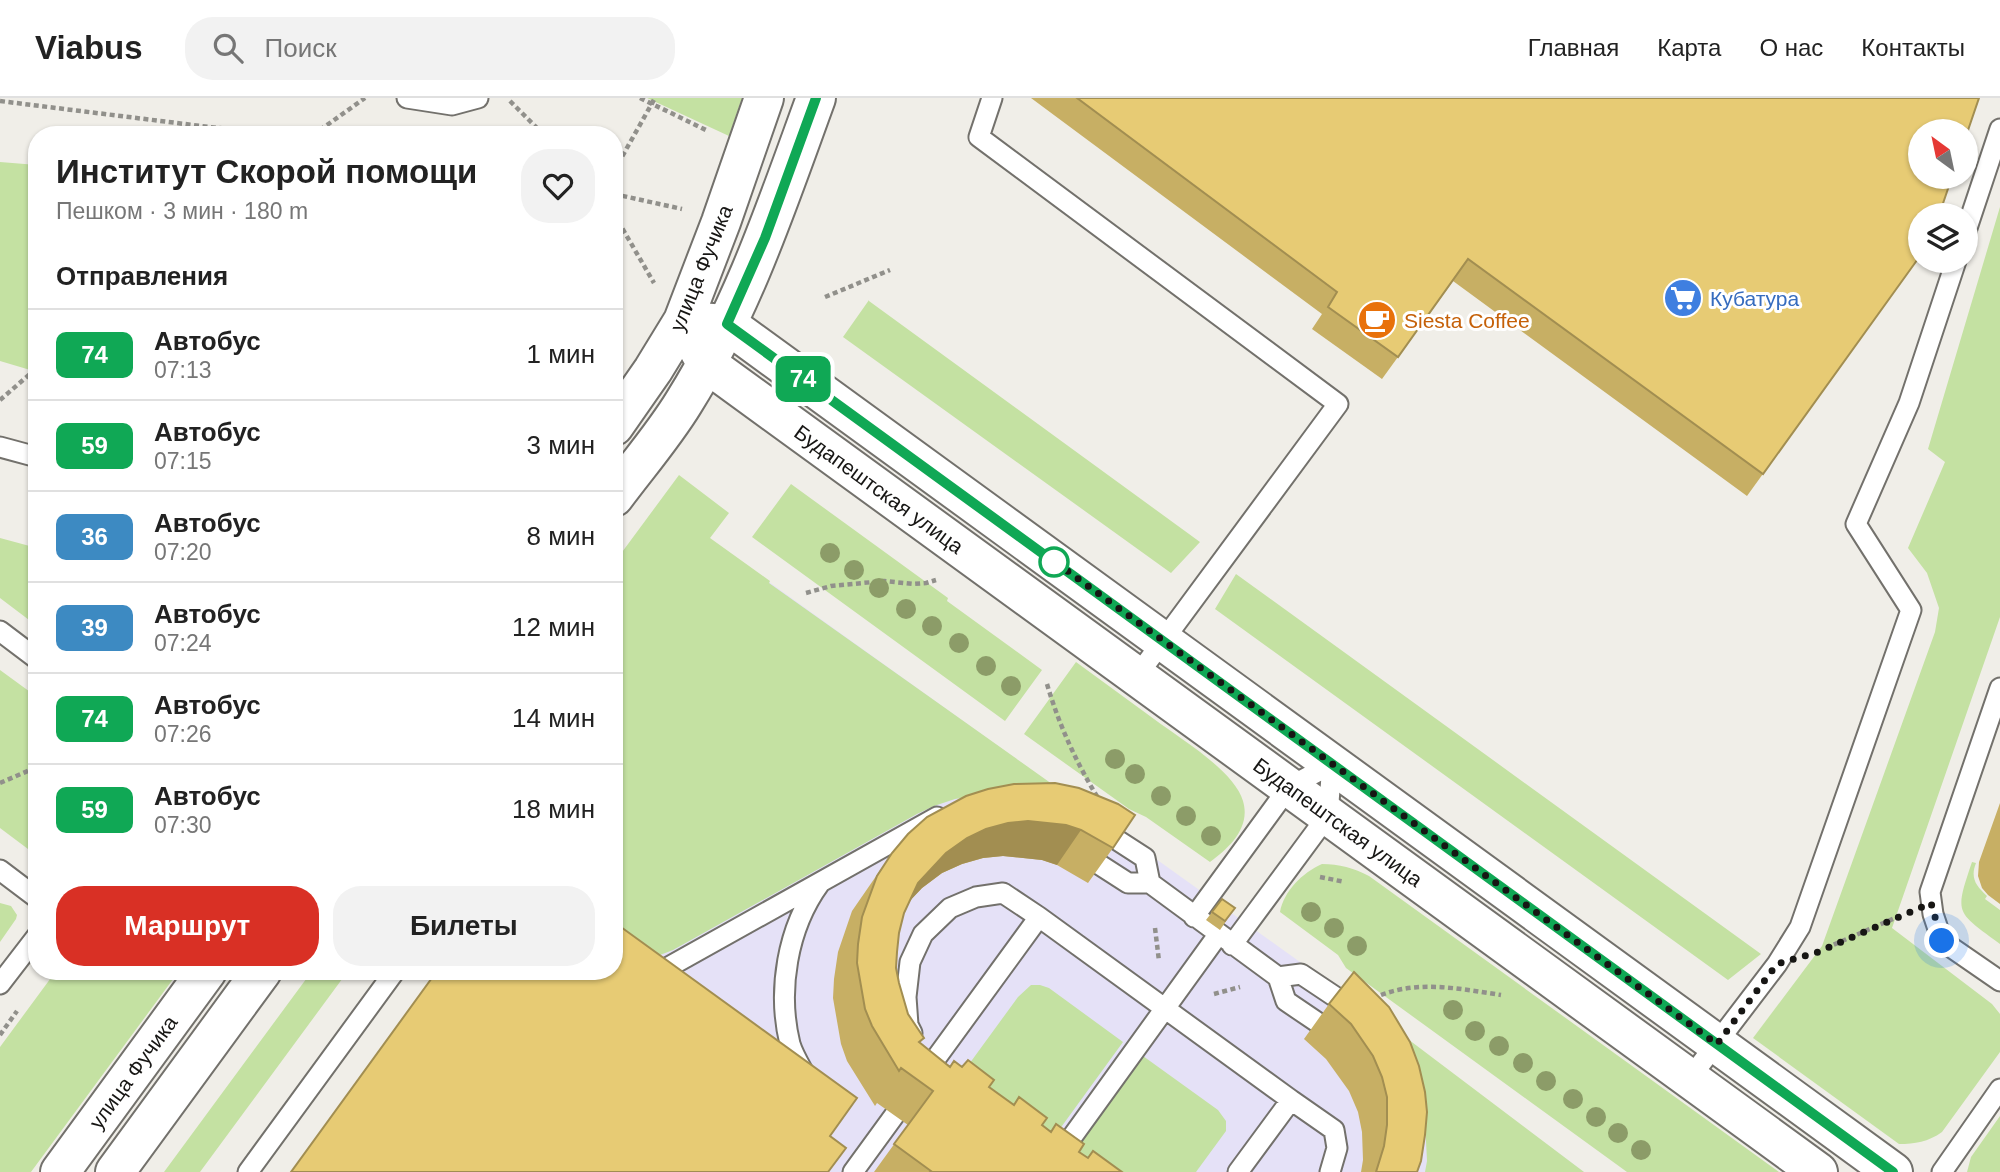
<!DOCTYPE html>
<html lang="ru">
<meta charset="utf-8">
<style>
:root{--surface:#fff;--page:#f2f2f2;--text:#222;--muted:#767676;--line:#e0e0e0;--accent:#d93025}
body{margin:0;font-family:Arial,sans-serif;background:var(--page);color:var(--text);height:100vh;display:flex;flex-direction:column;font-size:26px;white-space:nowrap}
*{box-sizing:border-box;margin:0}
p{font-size:23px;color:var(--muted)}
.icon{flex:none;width:38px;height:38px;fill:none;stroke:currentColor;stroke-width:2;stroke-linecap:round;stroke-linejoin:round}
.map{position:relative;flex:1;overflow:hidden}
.details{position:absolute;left:28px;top:28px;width:595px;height:854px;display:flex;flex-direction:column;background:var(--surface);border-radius:28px;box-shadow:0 2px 5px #0004}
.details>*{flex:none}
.badge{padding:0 14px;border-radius:10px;font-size:24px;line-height:46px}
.needle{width:46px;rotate:327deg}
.fabs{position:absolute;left:1908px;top:21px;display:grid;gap:14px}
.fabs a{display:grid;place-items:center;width:70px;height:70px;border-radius:50%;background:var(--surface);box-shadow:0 2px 5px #0004;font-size:35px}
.you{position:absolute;width:35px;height:35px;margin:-18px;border:5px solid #fff;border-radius:50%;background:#1a73e8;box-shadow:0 0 0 10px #1a73e833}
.map>.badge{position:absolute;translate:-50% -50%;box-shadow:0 0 0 4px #fff}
h2{padding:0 28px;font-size:26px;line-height:63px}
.round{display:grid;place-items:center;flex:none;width:74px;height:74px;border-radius:28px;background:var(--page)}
.headline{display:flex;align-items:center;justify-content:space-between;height:119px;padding:0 28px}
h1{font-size:33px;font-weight:600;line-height:52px}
.primary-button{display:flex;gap:14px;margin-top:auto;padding:14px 28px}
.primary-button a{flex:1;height:80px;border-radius:28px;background:var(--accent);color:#fff;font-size:28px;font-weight:600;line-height:80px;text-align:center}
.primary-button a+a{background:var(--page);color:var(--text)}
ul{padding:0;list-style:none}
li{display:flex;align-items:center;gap:21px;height:91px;padding:0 28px;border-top:2px solid var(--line)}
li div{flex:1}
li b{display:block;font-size:26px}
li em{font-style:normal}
li .badge{min-width:77px;font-weight:700;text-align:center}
header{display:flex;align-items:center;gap:42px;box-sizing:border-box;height:98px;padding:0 35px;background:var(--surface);border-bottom:2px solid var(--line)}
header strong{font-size:33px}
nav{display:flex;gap:38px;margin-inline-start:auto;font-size:24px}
.search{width:490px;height:63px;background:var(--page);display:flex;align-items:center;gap:18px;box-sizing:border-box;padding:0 24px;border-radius:28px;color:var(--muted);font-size:26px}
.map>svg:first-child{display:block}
.medical{fill:#e5e1f7}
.green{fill:#c4e1a2}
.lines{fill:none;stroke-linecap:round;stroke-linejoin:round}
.service-casing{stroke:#73716c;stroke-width:23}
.minor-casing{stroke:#73716c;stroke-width:42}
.path{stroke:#91908b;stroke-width:4.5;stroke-dasharray:5 3.5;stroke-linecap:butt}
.service{stroke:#fff;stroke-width:19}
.minor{stroke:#fff;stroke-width:38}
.tree{fill:#8c9c68}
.wall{fill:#c7af64}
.shaded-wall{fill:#a28e51}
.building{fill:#e7cb74;stroke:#a28e51;stroke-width:2}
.line-casing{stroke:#fff;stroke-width:16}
.line{stroke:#10a855;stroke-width:10}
.walk{stroke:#171614;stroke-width:7;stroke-dasharray:0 12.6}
.stop-dot{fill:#fff;stroke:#10a855;stroke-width:3.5}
.labels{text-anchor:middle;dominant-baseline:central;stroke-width:6;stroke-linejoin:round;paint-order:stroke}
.street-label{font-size:21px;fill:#171614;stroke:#fff}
.shop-label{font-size:21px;fill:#366cbe;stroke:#fff;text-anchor:start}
.food-label{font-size:21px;fill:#c56008;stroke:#fff;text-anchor:start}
</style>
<header>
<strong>Viabus</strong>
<div class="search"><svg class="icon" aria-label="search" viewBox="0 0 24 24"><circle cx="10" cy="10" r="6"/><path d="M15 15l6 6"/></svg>Поиск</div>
<nav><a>Главная</a><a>Карта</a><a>О нас</a><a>Контакты</a></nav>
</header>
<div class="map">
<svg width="2000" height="1074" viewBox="0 0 2000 1074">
<rect width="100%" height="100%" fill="#f0eee8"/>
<path class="medical" d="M769 484 1360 907 1584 1074H292L614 873Z"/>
<path class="green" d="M647 0H742L729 38Z
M0 64 37 67V274L0 263Z
M2000 109V519L1892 830 1992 906 2000 916V954L1942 1034C1928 1044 1915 1046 1899 1046L1753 940 1822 848 1935 534 1939 510 1927 475 1908 450 1945 364 1928 351Z
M869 202V203L1200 444 1171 475 843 239Z
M679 377 729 415 710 440 770 483 769 485 1083 708 980 697 955 701 934 708 917 716 673 852 660 857 651 856 614 832V465Z
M791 386 948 500 947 503 1042 572 1005 623 752 439Z
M0 440 37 450V528L0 500Z
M1236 476 1761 856 1728 882 1215 511Z
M1076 564C1102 583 1128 602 1154 621 1179 640 1234 672 1243 703 1251 730 1229 750 1210 764L1146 719 1129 711 1024 636Z
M0 572 37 599V752L28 751 0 730Z
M1972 764 1976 765C1970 780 1976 788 1987 798L1985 801 2000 812V846C1956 813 1954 817 1972 764Z
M1322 766C1339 766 1354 770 1369 778L1779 1074H1627L1346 870 1338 857 1280 814C1284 793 1302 775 1322 766Z
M0 805 11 808 17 817 16 821 0 844Z
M56 873H179L31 1074H0V949Z
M312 873H348L200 1074H164Z
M1031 887H1040L1049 890 1123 944 1038 1061 948 995 1018 899Z
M1384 923 1584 1074H1425L1427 1063 1425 1023Z
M1143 958 1218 1012 1226 1023V1033L1196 1074H1059Z
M2000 1018V1074H1967L1971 1059Z"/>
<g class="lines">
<defs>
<path id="service" d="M407 0 452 7 478 0
M992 0 979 39 1338 306 1137 578
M1965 136 2000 31
M0 349 37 359
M0 533 37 561
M2000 590 1930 794 1933 816 1942 843 2000 883
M1097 729 1145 760 1150 785
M1100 767 1128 785H1150L1278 879 1286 903 1317 924 1335 940
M0 772 37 800
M1194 819 1289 689 1332 666
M1232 847 1328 717 1332 666
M656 876 937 719
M1278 879 1301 876 1337 900 1355 915
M0 886 37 838
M912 935 908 927 906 899 910 864 923 836 950 810 976 799 1003 795 1039 819
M804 975C799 966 793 956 790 946 777 893 787 830 820 785
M1690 980 1777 866 1800 829 1911 512 1856 426 1909 305 1956 163
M1291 1002 1334 1032 1337 1050 1330 1074
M1059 1057 1218 837
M248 1074 395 873
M853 1074 1039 819 1291 1002 1238 1074
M1942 1074 2000 991"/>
<path id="minor" d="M683 223 727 226 1893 1074
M683 223 706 265 1818 1074
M614 328 653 272 683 223 721 124 764 0
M614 399C637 368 664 337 684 304 743 210 778 104 816 0
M60 1074 207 873
M115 1074 262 873"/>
</defs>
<use href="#service" class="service-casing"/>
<use href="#minor" class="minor-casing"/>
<path class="path" d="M640 0 708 33
M0 3 209 29 290 37
M510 3 544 37
M313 37 365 0
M614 73 655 0
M614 96 682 111
M614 116 654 185
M825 199 890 172
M0 302 37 270
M806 495 831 488 884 483 913 486 926 485 936 482
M1047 586C1059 627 1076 664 1098 700
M0 685 37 669
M1320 779 1345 784
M1155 830 1159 863
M1826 850 1902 817
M1214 896 1240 889
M1381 897C1420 882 1461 891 1501 897
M0 937 17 913"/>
<use href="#service" class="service"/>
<use href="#minor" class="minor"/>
</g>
<g class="tree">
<circle cx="830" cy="455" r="10"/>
<circle cx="854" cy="472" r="10"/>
<circle cx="879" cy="490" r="10"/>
<circle cx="906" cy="511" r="10"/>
<circle cx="932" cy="528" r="10"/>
<circle cx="959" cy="545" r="10"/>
<circle cx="986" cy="568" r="10"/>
<circle cx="1011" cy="588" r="10"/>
<circle cx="1115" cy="661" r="10"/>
<circle cx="1135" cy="676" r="10"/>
<circle cx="1161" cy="698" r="10"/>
<circle cx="1186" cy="718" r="10"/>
<circle cx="1211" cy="738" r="10"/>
<circle cx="1311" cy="814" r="10"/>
<circle cx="1334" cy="830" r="10"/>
<circle cx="1357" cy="848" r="10"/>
<circle cx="1453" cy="912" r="10"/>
<circle cx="1475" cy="933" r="10"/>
<circle cx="1499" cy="948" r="10"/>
<circle cx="1523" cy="965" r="10"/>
<circle cx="1546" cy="983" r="10"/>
<circle cx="1573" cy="1001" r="10"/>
<circle cx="1596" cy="1019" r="10"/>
<circle cx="1618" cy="1035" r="10"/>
<circle cx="1641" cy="1052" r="10"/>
</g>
<path class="wall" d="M1031 0H1979L1920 158 1747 398 1453 183 1382 281 1312 231 1322 216Z
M1014 686 1113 750 1088 785 1057 767 1042 762 1003 758 983 760 962 766 942 775 922 790 910 802 904 815 899 835 896 870 899 885 908 916 924 940 920 945 950 968 989 989 1014 1007 1047 1020 1042 1027 1088 1060 1122 1074H874L908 1027 877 1005 875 1008 847 963 841 946 833 900 834 881 838 854 852 813 892 755Z
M2000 705V806L1988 797 1982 790 1978 778 1979 764Z
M1222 801 1235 810 1220 832 1206 822Z
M1354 874 1417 1074H1361L1363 1062 1362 1034 1358 1014 1349 993 1326 961 1304 941 1329 906Z"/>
<path class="shaded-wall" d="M1028 723 1066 727 1081 732 1057 767 1042 762 1003 758 983 760 962 766 942 775 922 790 894 820 918 785 946 755 967 740 986 731 1008 725Z"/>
<path class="building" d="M1077 0H1979L1965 41V33H1920V79H1952L1939 117H1920V158L1763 376 1468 161 1398 259 1328 209 1337 194Z
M1055 685 1079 690 1118 706 1135 717 1113 750 1081 732 1066 727 1028 723 1008 725 986 731 967 740 946 755 918 785 904 815 899 835 897 854 896 870 899 885 908 916 924 940 919 944 950 969 954 963 962 969 968 962 994 982 989 989 1014 1007 1019 999 1047 1020 1042 1027 1051 1034 1056 1026 1084 1046 1079 1054 1088 1060 1093 1053 1122 1074H930L931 1073 894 1046 933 993 901 970 899 973 872 928 865 911 857 865 858 846 862 819 877 778 892 755 908 736 927 719 966 698 988 691 1014 686Z
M1222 801 1235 810 1225 823 1212 814Z
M614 824 857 1000 830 1038 846 1050 828 1074H291L437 873H614Z
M1354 874 1389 909 1410 944 1419 968 1425 994 1427 1014 1425 1037 1421 1063 1417 1074H1376L1384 1048 1387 1027V999L1382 979 1373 958 1351 926 1329 906Z"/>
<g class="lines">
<defs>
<path id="line" d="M816 0 765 140 727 226 1893 1074"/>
</defs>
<use href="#line" class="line-casing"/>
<use href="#line" class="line"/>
<path class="walk" d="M1054 464 1051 461 1717 946 1777 866 1818 854 1931 805 1942 843"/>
</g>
<defs>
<symbol id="supermarket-disc" viewBox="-11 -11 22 22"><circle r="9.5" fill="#3f7fe0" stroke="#fff"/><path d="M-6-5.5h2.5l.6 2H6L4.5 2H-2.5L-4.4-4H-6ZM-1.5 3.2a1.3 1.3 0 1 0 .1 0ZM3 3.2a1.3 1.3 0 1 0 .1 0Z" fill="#fff"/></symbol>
<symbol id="cafe-disc" viewBox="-11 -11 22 22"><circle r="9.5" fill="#e8710a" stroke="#fff"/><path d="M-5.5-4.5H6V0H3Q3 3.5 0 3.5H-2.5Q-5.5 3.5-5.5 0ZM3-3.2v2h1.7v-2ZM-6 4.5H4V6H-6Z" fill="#fff"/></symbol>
</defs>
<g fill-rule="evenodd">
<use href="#supermarket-disc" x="1661" y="178" width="44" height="44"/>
<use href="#cafe-disc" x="1355" y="200" width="44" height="44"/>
</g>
<circle class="stop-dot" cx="1054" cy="464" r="14"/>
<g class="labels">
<g class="street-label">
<text transform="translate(701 170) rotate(-68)">улица Фучика</text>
<text transform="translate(879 391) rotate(36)">Будапештская улица</text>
<text transform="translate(1338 724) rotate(36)">Будапештская улица</text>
<text transform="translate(133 974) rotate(-54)">улица Фучика</text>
</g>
<g class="shop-label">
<text x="1710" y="200">Кубатура</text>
</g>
<g class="food-label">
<text x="1404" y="222">Siesta Coffee</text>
</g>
</g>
</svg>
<div class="fabs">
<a><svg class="needle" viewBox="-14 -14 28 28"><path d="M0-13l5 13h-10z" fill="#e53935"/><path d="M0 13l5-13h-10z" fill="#767676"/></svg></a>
<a><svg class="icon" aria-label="layers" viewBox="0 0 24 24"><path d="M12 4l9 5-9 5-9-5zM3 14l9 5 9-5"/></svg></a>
</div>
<div class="you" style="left:1942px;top:843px"></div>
<b class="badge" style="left:803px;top:281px;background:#10a855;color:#fff">74</b>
<section class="details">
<div class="headline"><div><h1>Институт Скорой помощи</h1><p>Пешком · 3 мин · 180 m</p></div><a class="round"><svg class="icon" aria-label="heart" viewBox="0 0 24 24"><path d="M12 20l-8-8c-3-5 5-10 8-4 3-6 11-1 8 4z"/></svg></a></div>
<h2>Отправления</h2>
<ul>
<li><span class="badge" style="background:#10a855;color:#fff">74</span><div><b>Автобус</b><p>07:13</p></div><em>1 мин</em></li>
<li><span class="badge" style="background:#10a855;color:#fff">59</span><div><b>Автобус</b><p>07:15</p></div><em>3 мин</em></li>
<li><span class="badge" style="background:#3d8ac2;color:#fff">36</span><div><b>Автобус</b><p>07:20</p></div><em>8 мин</em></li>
<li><span class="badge" style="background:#3d8ac2;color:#fff">39</span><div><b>Автобус</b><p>07:24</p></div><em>12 мин</em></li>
<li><span class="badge" style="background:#10a855;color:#fff">74</span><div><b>Автобус</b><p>07:26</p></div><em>14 мин</em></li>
<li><span class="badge" style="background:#10a855;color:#fff">59</span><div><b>Автобус</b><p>07:30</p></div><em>18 мин</em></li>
</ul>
<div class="primary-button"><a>Маршрут</a><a>Билеты</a></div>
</section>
</div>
